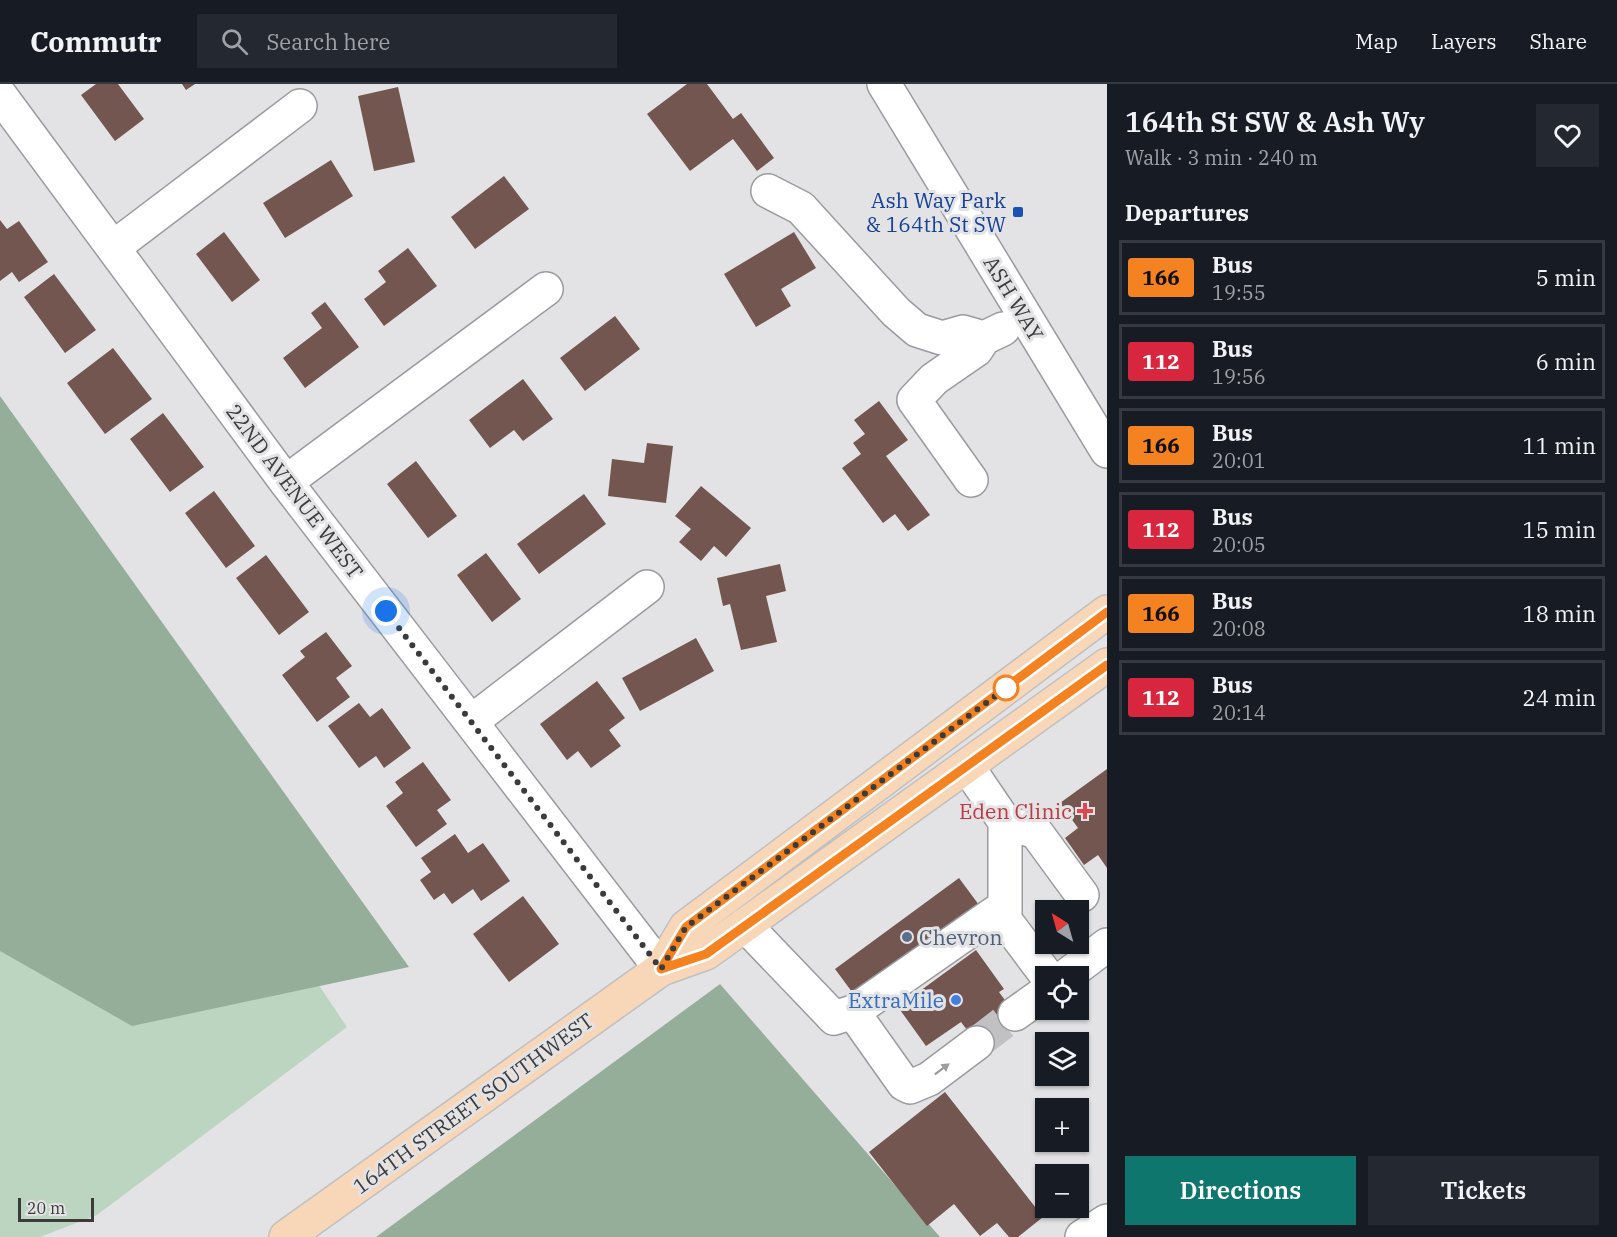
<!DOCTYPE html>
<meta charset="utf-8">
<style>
:root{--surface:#171b24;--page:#242831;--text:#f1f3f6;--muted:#9ea1a6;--line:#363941;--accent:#0f766e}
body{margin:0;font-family:"IBM Plex Serif",serif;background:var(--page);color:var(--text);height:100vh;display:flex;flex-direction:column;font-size:22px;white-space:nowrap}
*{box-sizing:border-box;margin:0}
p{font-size:20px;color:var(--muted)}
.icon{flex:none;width:33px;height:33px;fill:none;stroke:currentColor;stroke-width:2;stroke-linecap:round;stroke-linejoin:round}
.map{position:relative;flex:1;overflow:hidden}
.details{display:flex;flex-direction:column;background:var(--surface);width:510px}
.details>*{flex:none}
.badge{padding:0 12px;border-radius:4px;font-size:21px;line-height:39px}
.needle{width:39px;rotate:323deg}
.tools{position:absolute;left:1035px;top:816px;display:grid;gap:12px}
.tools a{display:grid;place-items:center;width:54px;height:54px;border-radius:0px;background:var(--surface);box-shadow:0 2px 4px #0004;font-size:30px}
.scale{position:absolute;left:18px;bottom:15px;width:76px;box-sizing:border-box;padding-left:6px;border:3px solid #3b3b3c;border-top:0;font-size:16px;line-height:21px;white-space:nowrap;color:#3b3b3c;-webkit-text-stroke:4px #e3e3e6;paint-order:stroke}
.you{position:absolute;width:30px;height:30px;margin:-15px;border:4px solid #fff;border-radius:50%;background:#1a73e8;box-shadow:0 0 0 9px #1a73e833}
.map>.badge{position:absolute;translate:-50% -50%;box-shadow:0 0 0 3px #fff}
h2{padding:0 18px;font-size:22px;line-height:54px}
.round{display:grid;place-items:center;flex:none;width:63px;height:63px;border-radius:0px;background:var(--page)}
.head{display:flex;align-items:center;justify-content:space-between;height:102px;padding:0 18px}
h1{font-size:28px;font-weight:600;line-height:45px}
.action{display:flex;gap:12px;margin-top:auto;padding:12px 18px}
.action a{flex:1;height:69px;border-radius:0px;background:var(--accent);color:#fff;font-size:24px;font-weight:600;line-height:69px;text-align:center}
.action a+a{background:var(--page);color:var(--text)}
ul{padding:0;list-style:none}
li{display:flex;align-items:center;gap:18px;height:75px;margin:0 12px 9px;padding:0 6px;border:3px solid var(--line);border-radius:0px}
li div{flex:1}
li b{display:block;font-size:22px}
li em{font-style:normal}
li .badge{min-width:66px;font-weight:700;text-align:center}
header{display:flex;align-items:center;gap:36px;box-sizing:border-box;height:84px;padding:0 30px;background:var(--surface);border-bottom:2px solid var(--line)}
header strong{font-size:28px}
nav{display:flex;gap:33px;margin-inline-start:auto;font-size:21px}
.search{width:420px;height:54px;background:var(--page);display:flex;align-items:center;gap:15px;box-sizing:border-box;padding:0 21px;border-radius:0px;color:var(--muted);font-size:22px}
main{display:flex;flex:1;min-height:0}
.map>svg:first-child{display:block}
.green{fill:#bcd5c0}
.forest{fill:#95ae9a}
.building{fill:#73564f}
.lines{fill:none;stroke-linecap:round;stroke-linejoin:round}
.minor-tunnel{stroke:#c1c1c4;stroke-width:33;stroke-dasharray:33 16;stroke-linecap:butt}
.minor-casing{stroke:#9a9b9e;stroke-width:36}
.major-casing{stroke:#c0c0c1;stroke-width:36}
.minor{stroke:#fff;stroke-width:33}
.major{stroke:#f8d7b8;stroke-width:33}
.oneway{fill:#9d9d9e}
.line-casing{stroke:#fff;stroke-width:14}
.line{stroke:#f58220;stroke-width:9}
.walk{stroke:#3b3b3c;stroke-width:6;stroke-dasharray:0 10.8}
.transit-dot{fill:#1a4fb4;stroke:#e3e3e6;stroke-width:2}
.stop-dot{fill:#fff;stroke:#f58220;stroke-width:3}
.health-dot{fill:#e0444e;stroke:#e3e3e6;stroke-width:2}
.service-dot{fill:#5c6f8a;stroke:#e3e3e6;stroke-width:2}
.shop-dot{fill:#3f7fe0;stroke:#e3e3e6;stroke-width:2}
.labels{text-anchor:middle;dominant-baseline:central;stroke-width:6;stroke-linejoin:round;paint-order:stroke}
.transit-label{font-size:21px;fill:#164399;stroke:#e3e3e6;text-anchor:end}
.street-label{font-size:21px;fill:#3b3b3c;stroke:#e3e3e6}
.health-label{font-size:21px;fill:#be3a42;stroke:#e3e3e6;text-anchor:end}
.service-label{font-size:21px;fill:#4e5e75;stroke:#e3e3e6;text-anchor:start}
.shop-label{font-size:21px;fill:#366cbe;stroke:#e3e3e6;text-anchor:end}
</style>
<header>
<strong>Commutr</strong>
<div class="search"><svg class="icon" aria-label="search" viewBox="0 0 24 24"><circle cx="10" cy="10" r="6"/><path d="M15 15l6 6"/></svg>Search here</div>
<nav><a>Map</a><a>Layers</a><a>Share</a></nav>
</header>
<main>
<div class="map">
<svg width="1107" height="1153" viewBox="0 0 1107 1153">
<rect width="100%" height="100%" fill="#e3e3e6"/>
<path class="green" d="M0 427 347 943 97 1131 40 1153H0Z"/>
<path class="forest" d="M0 312 409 883 132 942 0 867Z
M720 900 940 1153H376Z"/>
<path class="building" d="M96 0H118L144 35 115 57 81 11Z
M182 0H195L186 6Z
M687 0H707L733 35 741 29 774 74 757 87 733 55 690 87 647 30Z
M398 3 415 78 374 87 358 12Z
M331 76 353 112 285 154 263 119Z
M504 92 529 125 475 165 451 133Z
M0 136 7 145 19 137 48 178 19 198 12 188 0 197Z
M224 148 260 196 232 218 196 170Z
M794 148 816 184 781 205 791 222 756 243 724 190Z
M408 164 437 202 384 242 364 215 386 198 378 187Z
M54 190 96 246 65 269 24 213Z
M325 218 359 263 305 304 283 274 322 244 311 229Z
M615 232 640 265 585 307 560 274Z
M113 264 152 315 105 350 67 299Z
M523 295 553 335 523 357 514 346 490 364 469 336Z
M879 317 908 356 886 372 930 431 908 447 895 430 883 439 842 384 861 370 853 359 865 350 854 336Z
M163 329 204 383 170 408 130 355Z
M647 359 673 362 666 419 608 412 612 375 644 379Z
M416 377 457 432 428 454 387 400Z
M701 402 751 444 726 473 714 462 701 477 679 458 691 445 675 432Z
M214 407 255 462 226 484 185 429Z
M584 410 606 440 539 490 517 460Z
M486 469 521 515 492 538 457 491Z
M266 471 309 528 279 551 236 494Z
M780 480 786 507 766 512 777 558 741 566 730 520 723 522 717 494Z
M326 548 352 582 336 594 350 613 317 638 282 591 305 573 300 567Z
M696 554 714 587 640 627 622 594Z
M597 597 625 634 609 646 621 662 591 684 578 667 567 676 540 640Z
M359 619 370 633 382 624 411 664 384 684 376 672 359 684 328 642Z
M423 678 451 716 437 726 447 740 416 763 386 722 403 709 395 698Z
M1107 685V784L1098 771 1084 781 1065 754 1078 744 1060 719Z
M455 750 468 769 483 759 510 797 481 817 473 805 452 820 444 809 434 816 420 796 431 788 421 774Z
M959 794 979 821 855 912 835 885Z
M523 812 559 860 509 898 473 850Z
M976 866 1004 905 999 908 1021 938 982 966 961 938 926 962 898 923Z
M945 1008 1043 1133 1018 1153H1009L997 1139 980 1152 954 1120 927 1142 869 1068Z"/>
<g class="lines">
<path class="minor-tunnel" d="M977 959 1015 930"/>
<defs>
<path id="minor" d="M884 0 1107 367
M0 11 286 398 661 885
M768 107 801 124 896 228 917 246 942 254 963 248 984 254
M114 163 300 22
M971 396 914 316 934 295 976 266 984 254 1003 245
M286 398 546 205
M472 637 647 503
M967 682 1005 738V836L1047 892
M1005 738 1036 748 1082 811
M745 841 834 934 853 928 904 1000 910 1003 929 995 977 959
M1066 892 1107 861
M853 928 1005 822
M1015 930 1046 908
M1082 1153 1107 1137"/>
<path id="major" d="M661 885 686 843 1107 528
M286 1153 661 885 706 869 1107 581"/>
</defs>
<use href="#minor" class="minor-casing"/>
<use href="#major" class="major-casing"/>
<use href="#minor" class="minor"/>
<use href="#major" class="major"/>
</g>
<defs><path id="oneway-solid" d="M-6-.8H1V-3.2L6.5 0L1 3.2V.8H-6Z" transform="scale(1.5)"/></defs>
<use class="oneway" href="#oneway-solid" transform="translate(942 985) rotate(-37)"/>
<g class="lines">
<defs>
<path id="line" d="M1107 528 686 843 661 885 706 870 1107 581"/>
</defs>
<use href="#line" class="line-casing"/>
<use href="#line" class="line"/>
<path class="walk" d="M386 527 661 885 686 843 1006 604"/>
</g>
<rect class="transit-dot" x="1012" y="122" width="12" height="12" rx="3"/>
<circle class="stop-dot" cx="1006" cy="604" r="12"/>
<path class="health-dot" d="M1082 718h6v6h6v6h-6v6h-6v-6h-6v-6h6z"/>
<circle class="service-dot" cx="907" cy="853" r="6"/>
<circle class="shop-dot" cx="956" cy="916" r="6"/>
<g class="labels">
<g class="transit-label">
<text x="1006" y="116">Ash Way Park<tspan x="1006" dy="24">&amp; 164th St SW</tspan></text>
</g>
<g class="street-label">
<text transform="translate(1014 214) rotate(59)">ASH WAY</text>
<text transform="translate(295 407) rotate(53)">22ND AVENUE WEST</text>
<text transform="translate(473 1019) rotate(-36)">164TH STREET SOUTHWEST</text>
</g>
<g class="health-label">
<text x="1072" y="727">Eden Clinic</text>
</g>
<g class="service-label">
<text x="919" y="853">Chevron</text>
</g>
<g class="shop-label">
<text x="944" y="916">ExtraMile</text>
</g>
</g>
</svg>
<div class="tools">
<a><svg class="needle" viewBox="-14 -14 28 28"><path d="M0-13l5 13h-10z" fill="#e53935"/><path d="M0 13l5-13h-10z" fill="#9ea1a6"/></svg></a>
<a><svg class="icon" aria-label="locate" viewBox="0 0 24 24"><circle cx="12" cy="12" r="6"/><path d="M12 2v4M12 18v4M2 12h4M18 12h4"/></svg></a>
<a><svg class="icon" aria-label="layers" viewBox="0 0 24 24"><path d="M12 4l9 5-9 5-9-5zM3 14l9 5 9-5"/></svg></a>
<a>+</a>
<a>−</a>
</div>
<div class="scale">20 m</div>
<div class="you" style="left:386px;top:527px"></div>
</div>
<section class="details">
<div class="head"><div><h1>164th St SW &amp; Ash Wy</h1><p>Walk · 3 min · 240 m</p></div><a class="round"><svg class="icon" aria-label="heart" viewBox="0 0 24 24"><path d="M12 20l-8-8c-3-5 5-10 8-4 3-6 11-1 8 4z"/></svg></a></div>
<h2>Departures</h2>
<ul>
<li><span class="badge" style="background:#f58220;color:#111">166</span><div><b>Bus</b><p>19:55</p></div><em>5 min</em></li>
<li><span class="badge" style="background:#d7263d;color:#fff">112</span><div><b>Bus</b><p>19:56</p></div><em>6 min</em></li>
<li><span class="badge" style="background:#f58220;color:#111">166</span><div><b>Bus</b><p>20:01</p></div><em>11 min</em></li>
<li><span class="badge" style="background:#d7263d;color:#fff">112</span><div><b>Bus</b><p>20:05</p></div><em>15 min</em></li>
<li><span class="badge" style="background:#f58220;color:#111">166</span><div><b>Bus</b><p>20:08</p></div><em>18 min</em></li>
<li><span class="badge" style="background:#d7263d;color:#fff">112</span><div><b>Bus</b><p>20:14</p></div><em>24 min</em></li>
</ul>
<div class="action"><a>Directions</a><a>Tickets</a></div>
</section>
</main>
